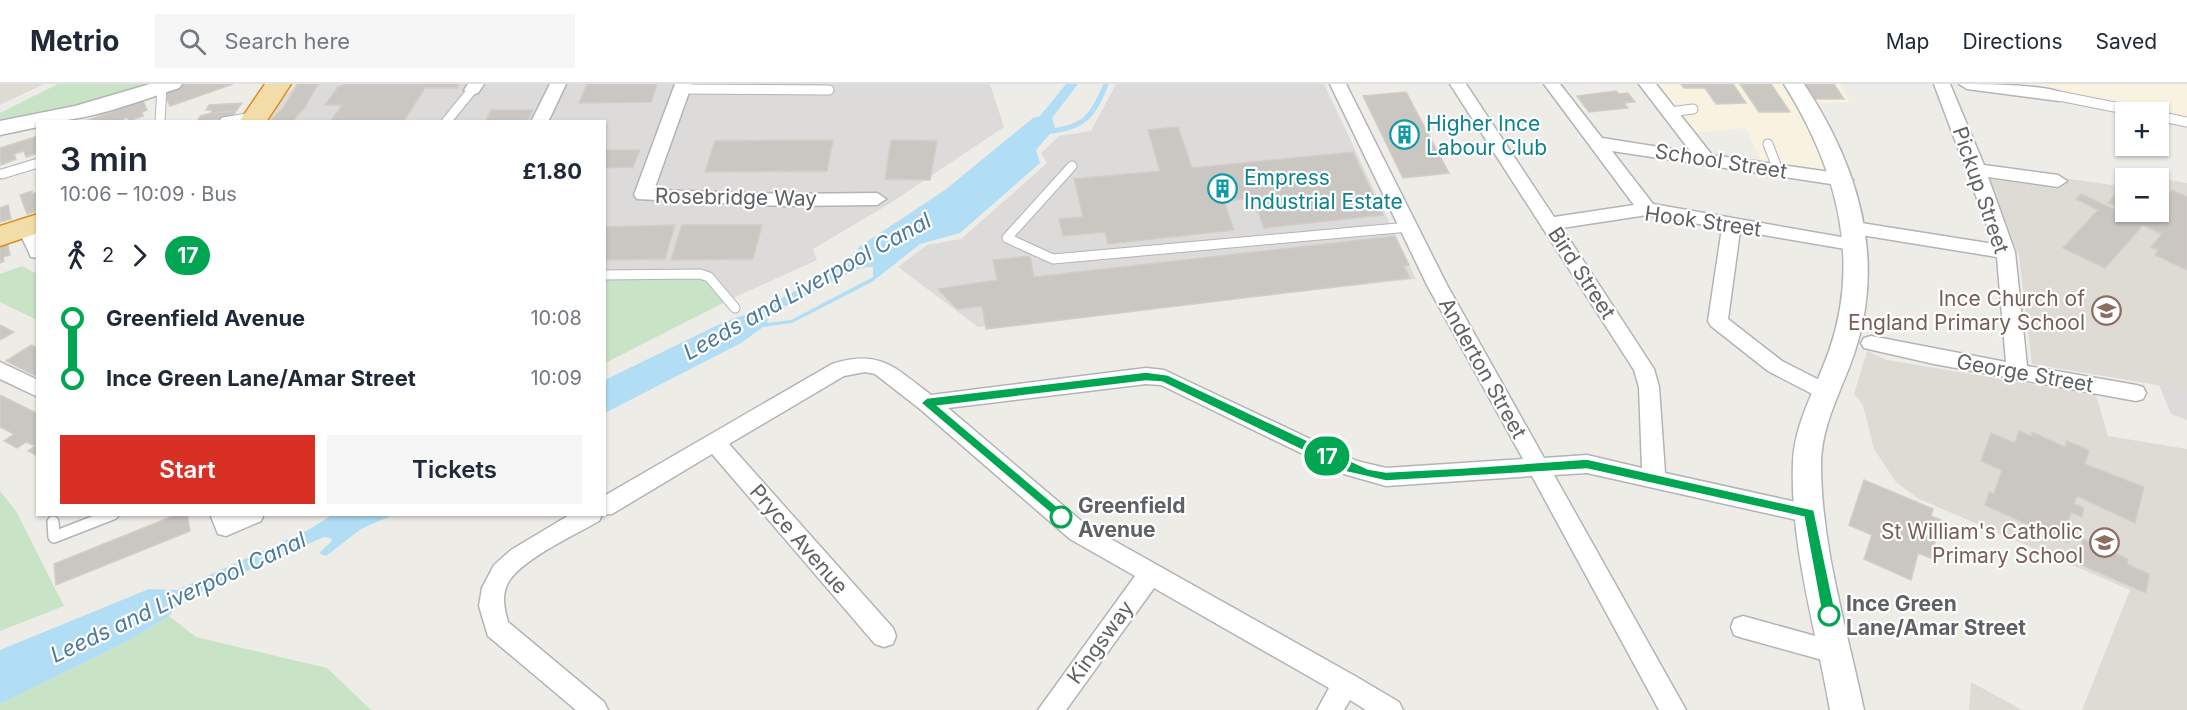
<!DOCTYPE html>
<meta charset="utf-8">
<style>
:root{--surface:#fff;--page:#f6f6f7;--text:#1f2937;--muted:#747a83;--line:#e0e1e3;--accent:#d93025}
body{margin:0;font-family:Inter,sans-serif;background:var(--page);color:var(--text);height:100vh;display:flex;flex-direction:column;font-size:22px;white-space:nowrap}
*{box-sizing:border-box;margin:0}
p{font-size:20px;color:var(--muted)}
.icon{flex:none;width:33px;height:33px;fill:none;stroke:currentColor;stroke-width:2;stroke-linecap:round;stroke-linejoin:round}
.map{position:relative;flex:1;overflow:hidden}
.drawer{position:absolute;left:36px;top:36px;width:570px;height:396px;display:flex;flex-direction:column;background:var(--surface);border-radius:0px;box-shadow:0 2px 4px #0004}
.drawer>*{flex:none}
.badge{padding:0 12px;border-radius:20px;font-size:21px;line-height:39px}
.buttons{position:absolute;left:2115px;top:18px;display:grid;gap:12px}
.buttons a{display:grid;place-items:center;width:54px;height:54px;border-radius:0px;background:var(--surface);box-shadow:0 2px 4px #0004;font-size:30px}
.map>.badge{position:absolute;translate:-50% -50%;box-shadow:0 0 0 3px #fff}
.legs{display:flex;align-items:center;gap:9px;height:66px;padding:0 24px;font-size:20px}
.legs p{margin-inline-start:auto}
.head{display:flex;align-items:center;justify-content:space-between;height:102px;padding:0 24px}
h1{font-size:33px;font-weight:600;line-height:45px}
.cta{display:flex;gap:12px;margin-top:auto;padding:12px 24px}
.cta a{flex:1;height:69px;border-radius:0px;background:var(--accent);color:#fff;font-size:24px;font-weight:600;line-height:69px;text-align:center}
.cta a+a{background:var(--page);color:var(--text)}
ul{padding:0 24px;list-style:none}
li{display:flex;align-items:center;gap:21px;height:60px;font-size:22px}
li i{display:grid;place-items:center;width:9px;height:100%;margin:0 8px;background:currentColor}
li i::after{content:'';width:15px;height:15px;margin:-8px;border:4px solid;border-radius:50%;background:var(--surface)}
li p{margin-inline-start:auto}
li:first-child i{background:linear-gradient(#0000 50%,currentColor 0)}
li:last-child i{background:linear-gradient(currentColor 50%,#0000 0)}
header{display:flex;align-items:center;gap:36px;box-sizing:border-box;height:84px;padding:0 30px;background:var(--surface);border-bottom:2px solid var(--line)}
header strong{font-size:28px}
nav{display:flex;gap:33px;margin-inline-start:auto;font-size:21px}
.search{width:420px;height:54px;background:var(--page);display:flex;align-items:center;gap:15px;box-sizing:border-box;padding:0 21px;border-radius:0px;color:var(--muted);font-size:22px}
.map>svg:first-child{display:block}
.commercial{fill:#faf2e0}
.industrial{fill:#dddbd9}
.education{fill:#dedbd5}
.green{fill:#c9e3c7}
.water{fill:#b1ddf5;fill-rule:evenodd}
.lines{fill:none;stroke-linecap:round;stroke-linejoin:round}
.stream{stroke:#b1ddf5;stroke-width:5}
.building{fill:#cac7c3;stroke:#d2cdc6;stroke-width:1.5}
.service-far1-casing{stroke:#b2b4b7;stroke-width:11}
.service-casing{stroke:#b2b4b7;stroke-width:14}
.minor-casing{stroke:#b2b4b7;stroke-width:3}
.tertiary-casing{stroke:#b2b4b7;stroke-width:3}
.trunk-casing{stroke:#d88d1d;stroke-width:3}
.service-far1{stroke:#fff;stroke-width:9}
.service{stroke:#fff;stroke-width:11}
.minor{fill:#fff;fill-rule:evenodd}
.tertiary{fill:#fff;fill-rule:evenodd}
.trunk{fill:#f2dca8;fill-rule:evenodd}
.line-1{fill:#00a651;stroke:#fff;stroke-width:1.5}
.stop-1-dot{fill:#fff;stroke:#00a651;stroke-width:3}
.labels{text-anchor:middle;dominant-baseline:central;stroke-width:4.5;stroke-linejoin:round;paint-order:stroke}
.culture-label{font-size:21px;fill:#0d838f;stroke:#fff;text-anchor:start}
.street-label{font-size:21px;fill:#5e6265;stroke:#fff}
.education-label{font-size:21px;fill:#785e54;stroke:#fff;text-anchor:end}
.stop-label{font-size:21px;font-weight:bold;fill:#5e6265;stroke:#fff;text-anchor:start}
.water-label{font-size:22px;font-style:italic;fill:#4c7a9c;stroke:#fff}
</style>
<header>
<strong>Metrio</strong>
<div class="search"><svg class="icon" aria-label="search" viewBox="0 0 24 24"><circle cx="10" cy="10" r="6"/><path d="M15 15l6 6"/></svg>Search here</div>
<nav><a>Map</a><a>Directions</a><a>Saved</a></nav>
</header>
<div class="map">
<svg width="2187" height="626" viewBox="0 0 2187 626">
<rect width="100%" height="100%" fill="#eeece7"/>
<path class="commercial" d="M1640 0H1840L1849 18 1803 20 1837 90 1762 79 1746 44 1682 50Z
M1993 0H2187V36L2052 8Z"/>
<path class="industrial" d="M296 0H990L1004 43 889 120 813 165 817 176 733 214 713 188 605 192 604 38H262Z
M1116 0H1324L1416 195 978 243 898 183 927 161 961 155 1047 79 1041 69 1059 52 1091 47Z
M2159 301 2187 306V336L2171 330Z"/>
<path class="education" d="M0 0H44L0 21Z
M2056 93 2112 101 2125 98 2126 128H2158V94H2146L2155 93 2187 99V306L2032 280 2019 172 1989 95 2060 105Z
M1867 267 1887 276 2096 311 2108 352 2187 365V626H2082L2130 506 1917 414 1896 398 1874 365 1863 321 1854 310Z
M1971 598 2022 626H1969Z"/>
<path class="green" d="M58 0H148L75 22 0 37V29Z
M22 182 37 190V236L0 218V190Z
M713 188 733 214 605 279V192Z
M0 407 16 427 64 522 0 547Z
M169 532 196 553 327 584 371 626H0V620L130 556Z"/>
<path class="water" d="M1066 0H1078L1052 34 1055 44 1036 66 1040 79 960 149 920 160 872 198 792 239 763 243 741 259 605 329V296L724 238 764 224 853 175 859 163 945 106 1033 34 1040 32ZM867 183H873V193L791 236 767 239 770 230 855 186Z
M332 431H393L361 445 326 472 319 469 332 457 331 454 324 453 181 516 169 532 130 556 0 620V566L149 505 177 506 310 445Z"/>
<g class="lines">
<path class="stream" d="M1045 48C1083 44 1092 35 1106 0"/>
</g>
<path class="building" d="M178 0H233L170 22 166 14 171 2Z
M298 0H318L305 23 292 38H269L283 24Z
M346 0H459L457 4H425L403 38H330L342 21H325L338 3Z
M587 0H657L651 18 579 19Z
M1681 0H1733L1746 19 1716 20 1705 4H1684Z
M1740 0H1771L1790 28H1759Z
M1804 0H1834L1844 15H1814Z
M1616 7 1619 10 1628 9 1635 18 1624 19 1628 24 1589 28 1577 12Z
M1406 8 1449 89 1403 94 1363 12Z
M143 17 147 26 142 28 143 32 129 37 127 33 119 38H82Z
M242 19 236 27 211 29 212 26H206L209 21Z
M491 26H533L527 38H485Z
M236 27 232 34 197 38 200 32 211 29Z
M1178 43 1192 84 1353 68 1383 131 1264 144 1253 114 1224 117 1234 146 1108 160 1105 148 1063 152 1059 135 1083 133 1074 95 1160 87 1148 46Z
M38 52V69L26 73 24 67 14 70 16 75 1 81 0 64Z
M833 56 827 87 705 88 715 57Z
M891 56 937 57 930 96 885 95Z
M604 66H640L633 83 604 84Z
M2172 106 2187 113V186L2155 171 2158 166 2151 163 2162 150 2143 141 2105 184 2063 164 2098 126 2076 115 2081 110 2113 125 2116 122 2108 119 2116 110 2126 114V128H2158V113L2164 116Z
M32 107V110L38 108V127L27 130 20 111Z
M8 121 11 135 0 138V124Z
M675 141 665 175 604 176V143Z
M682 141H762L753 175 671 176Z
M1395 152 1409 181 1404 182 1410 194 986 245 982 222 957 225 938 205 997 196 993 176 1030 172 1034 193Z
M7 158 10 171 3 173 4 177 0 179V160Z
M0 241 14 248 0 256Z
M31 261 38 264V293L6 277Z
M0 311 38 330V372L28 367 35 362 26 358 17 364 4 357 14 350 0 343Z
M2019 347 2031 352 2032 348 2065 363 2067 357 2089 366 2085 380 2144 403 2135 439 2077 412 2074 420 2084 424 2082 433 2071 428 2065 448 2070 451 2068 459 1985 421 1989 408 1994 410 2002 386 1981 377 1991 349 2015 359Z
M1864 396 1933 425 1931 432 1941 436 1931 474 1918 469 1911 496 1864 475 1872 451 1849 441Z
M178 430H187L190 447 56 501 54 480Z
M2083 455 2128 475 2127 480 2149 490 2146 509 2077 479Z"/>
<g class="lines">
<defs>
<path id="service-far1" d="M680 5 829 6
M2059 12 2140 28
M1670 28 1693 25
M2158 32 2187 38
M160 38 162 3
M224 38 253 33
M446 38 472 6
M1768 60 1778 86
M1072 82 1007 154 1053 175 1409 143
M2 90 38 79
M604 191 700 190 709 193 735 224"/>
<path id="service" d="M53 438 54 453 113 430"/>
<path id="minor" d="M468 0H484L478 9 472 11 464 6Z
M550 0H566L548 38H531Z
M675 0H692L654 106 784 110 877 109 886 115 877 121 784 122 637 115 634 111Z
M1330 0H1346L1447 201 1544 374 1587 371 1642 384 1639 303 1634 286 1450 0H1466L1554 133 1634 121 1544 0H1560L1602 54 1691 68 1639 0H1656L1712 71 1844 90 1853 96 1844 102 1612 67 1653 120 1864 157 1866 161 1864 165 1857 167 1740 147 1728 235 1782 277 1833 303 1836 309 1833 315 1826 317 1768 287 1711 242 1708 237 1722 144 1647 131 1562 144 1654 285 1659 303 1665 389 1810 421 1818 423 1821 430 1818 437 1810 439 1587 389 1554 391 1686 626H1659L1532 392 1386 402 1344 390 1161 301 1146 300 948 324 1086 441 1355 592 1399 618 1403 626H1366L1350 616 1344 626H1317L1329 604 1154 504 1066 626H1038L1135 492 1070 455 920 325 875 290 865 288 844 292 729 360 893 544 896 552 893 560 884 563 875 560 712 370 612 430 602 431 599 437C575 451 524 474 509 497 501 510 504 524 508 538L604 618 608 626H576L488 552 479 522 482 504 494 481 511 466 571 430H604V412L832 280C880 265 894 283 931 311L1146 284 1164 286 1357 377 1386 384 1523 375 1427 201Z
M1934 0H1950L1984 81 2058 91 2067 97 2058 103 1988 93 2015 168 2027 282 2136 301 2143 303 2146 309 2143 315 2136 317 1934 280 1864 264 1861 259 1864 254 1871 252 2006 278 1997 173 1855 150 1848 148 1846 144 1848 140 1855 138 1994 160Z
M1959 0C1978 0 2057 0 2067 12L2059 17 1967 5Z
M26 137 33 139 38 148V174L31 173 17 143 19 139Z
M0 278 38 296V313L0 295Z
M210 430H264L261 437 226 452 218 450Z
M1743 532 1837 558 1846 561 1849 569 1846 577 1837 580 1743 554 1734 551 1731 543 1734 535Z"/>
<path id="tertiary" d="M150 0H182L179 4C133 19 87 38 38 38V43L0 51V37L75 22Z
M1784 0H1804C1857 80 1886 172 1855 267 1843 304 1821 340 1821 380 1821 462 1847 545 1864 626H1830C1816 545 1790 462 1793 379 1794 340 1816 304 1829 267 1862 173 1835 81 1784 0Z"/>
<path id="trunk" d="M265 0H291L266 38H239Z
M38 130V149L0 162V142Z"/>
</defs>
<use href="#service-far1" class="service-far1-casing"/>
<use href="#service" class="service-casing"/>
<use href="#minor" class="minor-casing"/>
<use href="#tertiary" class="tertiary-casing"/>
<use href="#trunk" class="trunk-casing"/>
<use href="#service-far1" class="service-far1"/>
<use href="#service" class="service"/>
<use href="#minor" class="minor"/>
<use href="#tertiary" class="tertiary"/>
<use href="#trunk" class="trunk"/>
</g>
<path class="line-1" d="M1146 288 1168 291 1368 385 1386 388 1462 384 1587 375 1814 426 1836 531 1829 536 1822 531 1804 433 1587 385 1386 397 1347 388 1162 298 1146 297 938 322 1066 430 1068 433 1061 438 921 319 927 314Z"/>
<defs>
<symbol id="building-ring" viewBox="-11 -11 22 22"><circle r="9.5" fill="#fff" stroke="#0f9aa8" stroke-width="1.5"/><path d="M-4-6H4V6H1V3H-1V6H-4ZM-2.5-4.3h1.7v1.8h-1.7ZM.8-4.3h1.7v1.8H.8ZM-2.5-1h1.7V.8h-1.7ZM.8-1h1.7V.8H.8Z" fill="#0f9aa8"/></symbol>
<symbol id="school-ring" viewBox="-11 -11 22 22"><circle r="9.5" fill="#fff" stroke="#8d6e63" stroke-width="1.5"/><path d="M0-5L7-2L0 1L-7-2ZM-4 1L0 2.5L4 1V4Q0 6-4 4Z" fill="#8d6e63"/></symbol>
</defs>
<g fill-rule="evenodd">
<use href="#building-ring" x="1388" y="34" width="33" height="33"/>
<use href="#building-ring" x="1206" y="88" width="33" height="33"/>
<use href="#school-ring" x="2090" y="210" width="33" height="33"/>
<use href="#school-ring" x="2088" y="442" width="33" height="33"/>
</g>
<g class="stop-1-dot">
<circle cx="1061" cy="433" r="10"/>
<circle cx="1829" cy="531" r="10"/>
</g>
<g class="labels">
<g class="culture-label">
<text x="1426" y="39">Higher Ince<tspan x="1426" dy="24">Labour Club</tspan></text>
<text x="1244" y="93">Empress<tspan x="1244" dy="24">Industrial Estate</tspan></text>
</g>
<g class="street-label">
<text transform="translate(1721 77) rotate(9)">School Street</text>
<text transform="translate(1981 106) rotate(71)">Pickup Street</text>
<text transform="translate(736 113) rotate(1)">Rosebridge Way</text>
<text transform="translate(1703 137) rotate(8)">Hook Street</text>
<text transform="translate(1582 189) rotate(57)">Bird Street</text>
<text transform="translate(1483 284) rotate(61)">Anderton Street</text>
<text transform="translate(2025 289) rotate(10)">George Street</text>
<text transform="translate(799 455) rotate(49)">Pryce Avenue</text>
<text transform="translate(1100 558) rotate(-54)">Kingsway</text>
</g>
<g class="education-label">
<text x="2085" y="214">Ince Church of<tspan x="2085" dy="24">England Primary School</tspan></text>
<text x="2083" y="447">St William's Catholic<tspan x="2083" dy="24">Primary School</tspan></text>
</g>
<g class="stop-label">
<text x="1078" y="421">Greenfield<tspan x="1078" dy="24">Avenue</tspan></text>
<text x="1846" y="519">Ince Green<tspan x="1846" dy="24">Lane/Amar Street</tspan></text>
</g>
<g class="water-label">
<text transform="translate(807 202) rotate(-29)">Leeds and Liverpool Canal</text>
<text transform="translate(178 513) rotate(-25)">Leeds and Liverpool Canal</text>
</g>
</g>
</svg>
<div class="buttons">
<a>+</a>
<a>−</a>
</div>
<b class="badge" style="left:1327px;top:372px;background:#00a651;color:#fff">17</b>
<section class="drawer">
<div class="head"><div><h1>3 min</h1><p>10:06 – 10:09 · Bus</p></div><b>£1.80</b></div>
<div class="legs"><svg class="icon" aria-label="walk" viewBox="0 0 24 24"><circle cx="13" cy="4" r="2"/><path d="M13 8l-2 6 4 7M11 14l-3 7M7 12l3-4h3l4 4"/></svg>2<svg class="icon" aria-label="forward" viewBox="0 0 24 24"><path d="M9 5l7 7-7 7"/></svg><b class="badge" style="background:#00a651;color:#fff">17</b></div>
<ul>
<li><i style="color:#00a651"></i><b>Greenfield Avenue</b><p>10:08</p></li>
<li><i style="color:#00a651"></i><b>Ince Green Lane/Amar Street</b><p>10:09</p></li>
</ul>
<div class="cta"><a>Start</a><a>Tickets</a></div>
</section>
</div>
